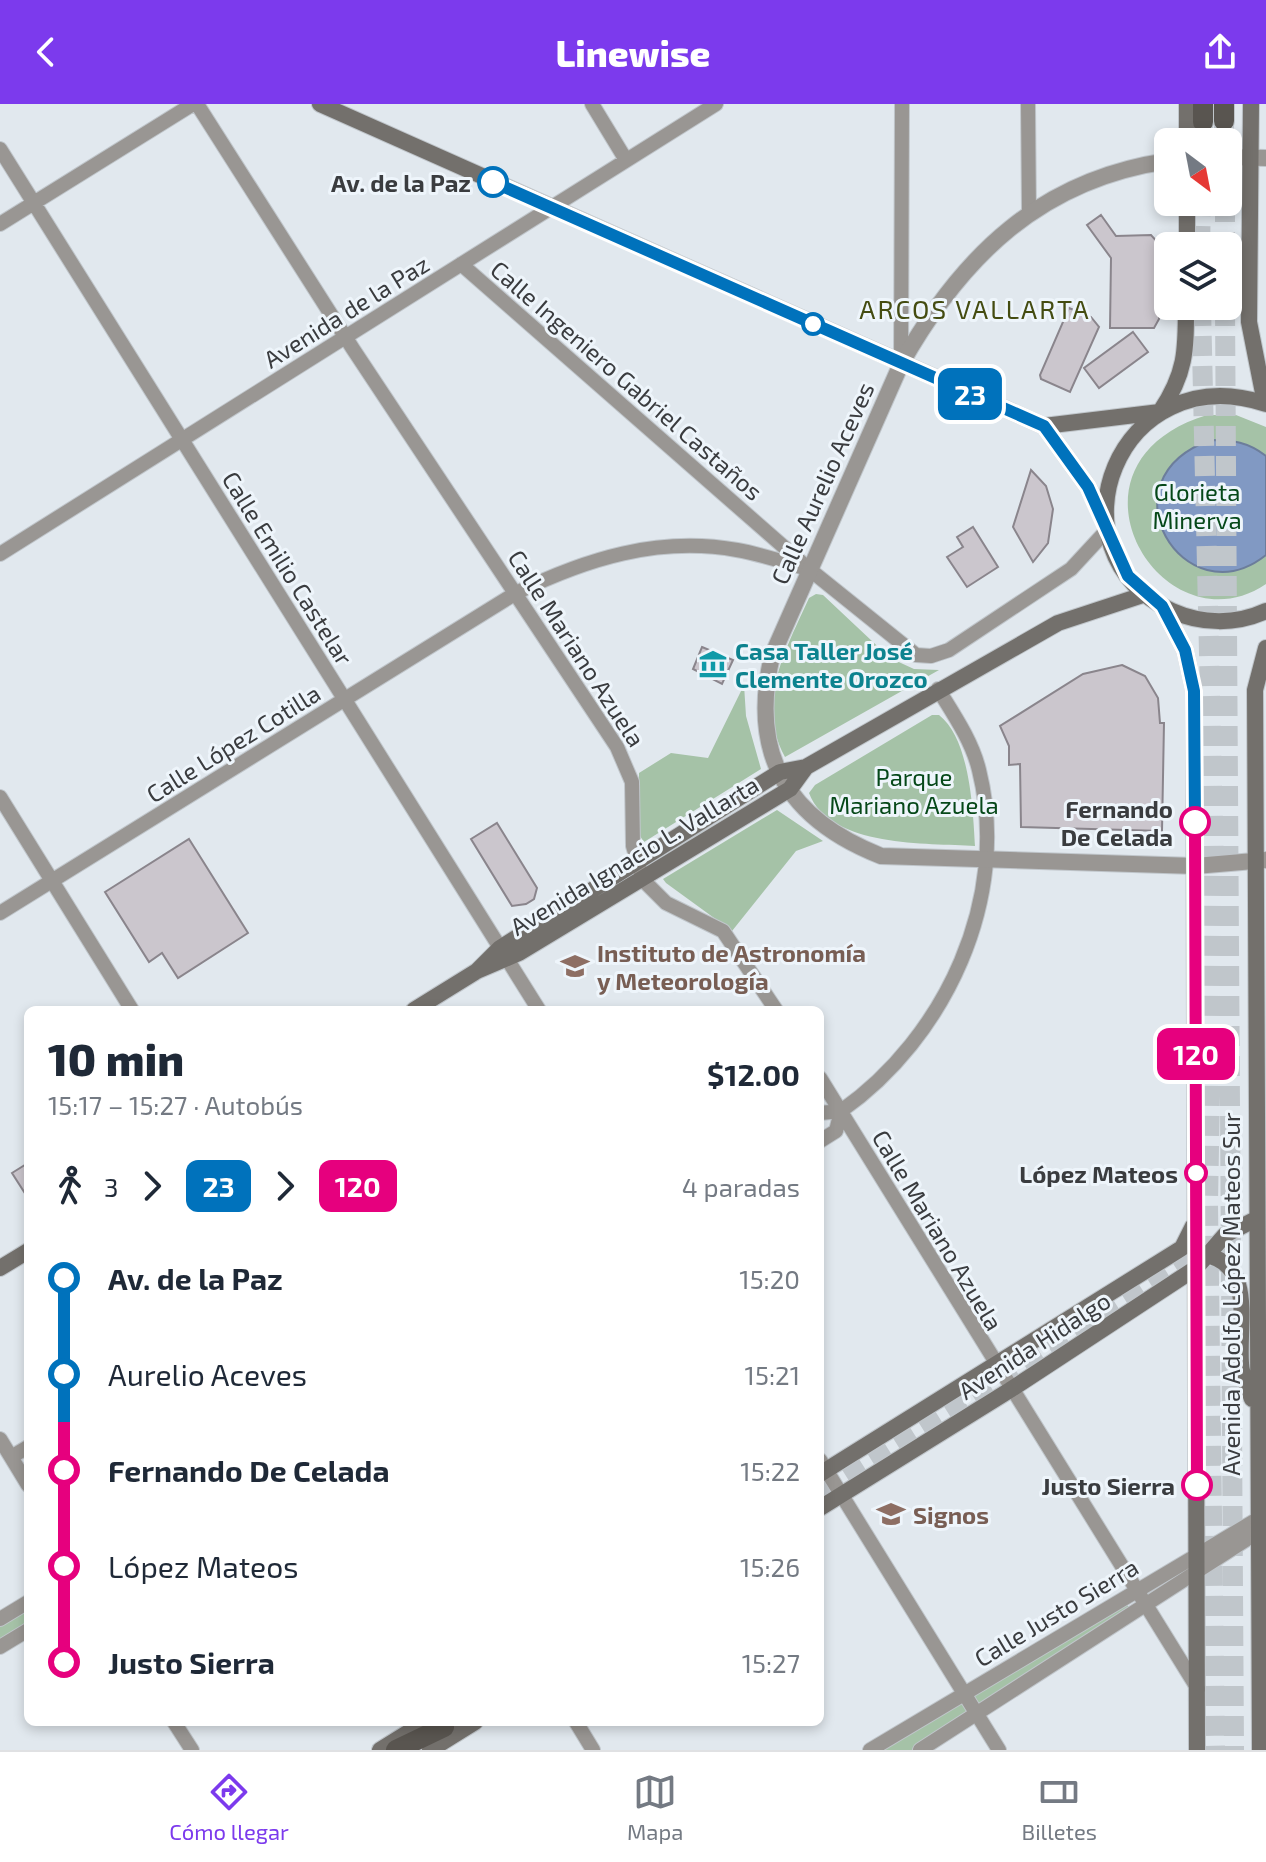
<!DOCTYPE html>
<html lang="es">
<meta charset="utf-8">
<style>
:root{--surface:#fff;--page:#f2f2f3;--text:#1f2937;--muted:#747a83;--line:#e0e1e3;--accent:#7c3aed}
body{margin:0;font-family:"Exo 2",sans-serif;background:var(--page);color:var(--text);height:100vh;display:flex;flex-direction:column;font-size:30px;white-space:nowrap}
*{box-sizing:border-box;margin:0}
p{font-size:26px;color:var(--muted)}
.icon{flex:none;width:44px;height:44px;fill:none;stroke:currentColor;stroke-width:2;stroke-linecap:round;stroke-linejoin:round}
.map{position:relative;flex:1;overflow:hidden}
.drawer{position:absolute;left:24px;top:902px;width:800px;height:720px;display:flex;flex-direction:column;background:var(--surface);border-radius:12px;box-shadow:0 4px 12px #0003}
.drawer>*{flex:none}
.badge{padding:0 16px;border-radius:12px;font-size:28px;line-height:52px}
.needle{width:52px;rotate:148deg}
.tools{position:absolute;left:1154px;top:24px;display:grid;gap:16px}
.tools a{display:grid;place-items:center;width:88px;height:88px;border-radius:12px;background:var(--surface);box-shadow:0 4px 12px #0003;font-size:40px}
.map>.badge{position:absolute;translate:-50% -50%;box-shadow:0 0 0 4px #fff}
.legs{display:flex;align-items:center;gap:12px;height:88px;padding:0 24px;font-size:26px}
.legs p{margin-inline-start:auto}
.headline{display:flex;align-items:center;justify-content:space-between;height:136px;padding:0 24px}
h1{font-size:44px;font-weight:800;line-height:60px}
ul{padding:0 24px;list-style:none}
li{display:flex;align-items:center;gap:28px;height:96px;font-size:30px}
li i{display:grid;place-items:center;width:12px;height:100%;margin:0 10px;background:currentColor}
li i::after{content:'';width:20px;height:20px;margin:-10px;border:6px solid;border-radius:50%;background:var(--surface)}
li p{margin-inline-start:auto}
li:first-child i{background:linear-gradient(#0000 50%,currentColor 0)}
li:last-child i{background:linear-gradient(currentColor 50%,#0000 0)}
header{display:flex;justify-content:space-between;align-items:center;height:104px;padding:0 24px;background:var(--accent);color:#fff;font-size:36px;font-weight:800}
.tabs{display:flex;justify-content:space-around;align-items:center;height:112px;border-top:2px solid var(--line);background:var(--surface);font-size:22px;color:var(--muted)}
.tabs a{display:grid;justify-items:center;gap:4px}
.tabs .current{color:var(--accent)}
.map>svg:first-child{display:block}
.green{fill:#a5c2a7}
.water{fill:#8199c3;stroke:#6c7d9b;stroke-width:2}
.building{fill:#cbc6cd;stroke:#8a858c;stroke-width:2}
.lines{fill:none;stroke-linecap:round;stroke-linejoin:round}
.primary-tunnel{stroke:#c0c6cb;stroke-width:20;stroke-dasharray:20 10;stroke-linecap:butt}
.minor-casing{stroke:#c0c6cb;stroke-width:16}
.tertiary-casing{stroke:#c0c6cb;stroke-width:18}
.secondary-casing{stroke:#c0c6cb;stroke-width:18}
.primary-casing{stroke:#c0c6cb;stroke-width:22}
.minor{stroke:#999693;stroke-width:14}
.tertiary{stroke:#999693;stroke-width:16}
.secondary{stroke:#73706c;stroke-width:16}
.primary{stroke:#595550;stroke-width:20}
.line-1-casing{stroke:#fff;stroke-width:18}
.line-2-casing{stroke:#fff;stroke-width:18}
.line-1{stroke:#0072bc;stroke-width:12}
.line-2{stroke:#e6007e;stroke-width:12}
.stop-1-dot{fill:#fff;stroke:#0072bc;stroke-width:4}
.stop-2-dot{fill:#fff;stroke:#e6007e;stroke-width:4}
.labels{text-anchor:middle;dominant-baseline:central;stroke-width:6;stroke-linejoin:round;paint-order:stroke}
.stop-label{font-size:24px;font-weight:bold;fill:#3a3c3f;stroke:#eef5fb;text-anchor:end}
.street-label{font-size:24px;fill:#3a3c3f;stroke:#eef5fb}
.park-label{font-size:24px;fill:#064819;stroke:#eef5fb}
.culture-label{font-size:24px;font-weight:bold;fill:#0d838f;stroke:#eef5fb;text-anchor:start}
.education-label{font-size:24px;font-weight:bold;fill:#785e54;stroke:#eef5fb;text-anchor:start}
.neighbourhood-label{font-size:26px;letter-spacing:2px;fill:#444c11;stroke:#eef5fb}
</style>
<header><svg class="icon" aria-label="back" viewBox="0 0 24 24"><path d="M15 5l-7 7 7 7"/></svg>Linewise<svg class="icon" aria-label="share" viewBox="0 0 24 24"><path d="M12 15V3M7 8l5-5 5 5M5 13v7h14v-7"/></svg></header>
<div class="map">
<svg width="1266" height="1646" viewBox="0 0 1266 1646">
<rect width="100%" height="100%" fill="#e1e8ee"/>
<path class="green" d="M1207 311H1236L1266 323V480C1162 550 1047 360 1207 311Z
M816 490 823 491 890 554 914 565 939 566 785 653C755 599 786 545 809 494Z
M744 581 746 612 761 665 644 738 638 729 639 669 671 649 708 654Z
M932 611H939C970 635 973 706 975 742 928 739 830 744 809 689L815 681Z
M777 706 823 737 796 747 732 827 666 779 663 775Z
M1122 1495 1135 1510 920 1646H870Z
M28 1504V1520L0 1538V1522Z"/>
<path class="water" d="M1211 336C1233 336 1248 338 1266 352V451C1184 516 1099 375 1211 336Z"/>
<path class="building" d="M1101 111 1116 132 1151 131 1161 142 1159 215 1154 224H1110L1111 154 1087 121Z
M1069 204 1091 213 1099 223 1070 288 1041 275 1040 271Z
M1133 228 1148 248 1099 284 1084 264Z
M1031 366 1046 382 1053 405 1048 439 1033 458 1013 423Z
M973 423 998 463 967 483 947 453 963 443 957 433Z
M702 543 733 556 722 580 693 565Z
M1122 561 1145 572 1158 594 1160 619H1164L1162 727 1021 723 1020 660 1009 661V642L1000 622 1083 570Z
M497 719 537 784 534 795 526 800 512 802 471 735Z
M189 735 248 829 178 874 162 849 149 858 105 788Z
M28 1059V1094L12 1069Z"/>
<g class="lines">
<path class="primary-tunnel" d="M1224 17V38
M1202 38 1203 18
M1225 98V142
M1200 142 1201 98
M1201 202 1214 765 1208 1099 1215 1646
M1225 202 1234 1646
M820 1387 1186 1156 1201 1135"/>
<defs>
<path id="minor" d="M197 0 353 245 617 643 632 678 633 742 643 776 666 799 723 827 776 906
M592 0 626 56
M1028 0 1029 109
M0 45 539 906
M0 120 193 0
M461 160 809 465 916 551 931 552 949 546 1071 465 1108 425
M901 260 902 0
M0 450 716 0
M0 693 132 906
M0 809 516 489C586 455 658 432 737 446 761 450 786 459 809 465
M820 974 1198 1585
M841 1007C945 934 1011 794 979 666 972 637 954 611 938 585
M820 1009 841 1007
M820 1037 836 1027 841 1007
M0 1335 28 1381
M11 1353 28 1343
M820 1356 999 1646
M0 1515 28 1498
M0 1543 28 1526
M174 1618 192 1646
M576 1618 593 1646
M870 1646 1266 1410
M920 1646 1266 1423"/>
<path id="tertiary" d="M1228 53 1266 54
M1168 57C1041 75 962 152 901 260L772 552C749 651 787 715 881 752L1195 762 1266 756"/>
<path id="secondary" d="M320 0 1044 322 1160 308C1186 269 1186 247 1186 202
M1187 0V38
M1251 0 1249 218 1265 299
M1187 142V98
M1266 300C1118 251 1043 447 1172 507 1201 520 1236 521 1266 507
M1044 322 1088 383 1105 418
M1162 502 1185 546 1194 587 1197 1646
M477 867 500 844 780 668 806 663 1058 519 1146 490
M414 906 477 867 519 849 790 685 806 663
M1206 1151C1255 1161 1238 1221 1241 1259 1241 1271 1248 1284 1252 1295
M0 1164 28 1147
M820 1370 1182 1144 1193 1122
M820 1404 1010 1286 1196 1164 1225 1131 1256 1115
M380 1646 425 1618
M430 1646 475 1618
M1260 1646 1255 586 1266 544"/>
<path id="primary" d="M1224 17V0
M1203 18V0
M396 1646 444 1623"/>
</defs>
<use href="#minor" class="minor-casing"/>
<use href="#tertiary" class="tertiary-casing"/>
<use href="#secondary" class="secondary-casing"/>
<use href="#primary" class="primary-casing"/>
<use href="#minor" class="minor"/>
<use href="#tertiary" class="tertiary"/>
<use href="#secondary" class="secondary"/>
<use href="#primary" class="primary"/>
</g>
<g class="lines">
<defs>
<path id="line-1" d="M493 78 1044 322 1088 383 1128 472 1162 502 1185 546 1194 587 1195 718"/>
<path id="line-2" d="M1195 718 1197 1381"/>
</defs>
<use href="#line-1" class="line-1-casing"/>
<use href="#line-2" class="line-2-casing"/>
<use href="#line-1" class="line-1"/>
<use href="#line-2" class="line-2"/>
</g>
<defs>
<symbol id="museum-bare" viewBox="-9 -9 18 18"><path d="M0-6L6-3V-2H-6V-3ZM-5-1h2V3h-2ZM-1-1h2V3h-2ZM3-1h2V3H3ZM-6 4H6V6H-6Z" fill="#0f9aa8" stroke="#eef5fb" stroke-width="2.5" paint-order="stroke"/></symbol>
<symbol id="university-bare" viewBox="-9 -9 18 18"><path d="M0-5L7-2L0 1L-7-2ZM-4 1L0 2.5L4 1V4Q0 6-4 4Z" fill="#8d6e63" stroke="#eef5fb" stroke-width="2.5" paint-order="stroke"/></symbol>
</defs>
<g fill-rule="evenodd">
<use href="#museum-bare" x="693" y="540" width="40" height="40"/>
<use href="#university-bare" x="555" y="842" width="40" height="40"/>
<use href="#university-bare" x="871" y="1390" width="40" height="40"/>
</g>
<g class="stop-1-dot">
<circle cx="493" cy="78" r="14"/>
<circle cx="813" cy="220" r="10"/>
</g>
<g class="stop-2-dot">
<circle cx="1195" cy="718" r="14"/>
<circle cx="1196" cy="1069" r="10"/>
<circle cx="1197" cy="1381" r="14"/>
</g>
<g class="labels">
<g class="stop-label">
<text x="471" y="78">Av. de la Paz</text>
<text x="1173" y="704">Fernando<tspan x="1173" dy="28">De Celada</tspan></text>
<text x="1178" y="1069">López Mateos</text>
<text x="1175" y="1381">Justo Sierra</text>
</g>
<g class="street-label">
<text transform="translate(346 207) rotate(-32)">Avenida de la Paz</text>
<text transform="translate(627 276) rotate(41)">Calle Ingeniero Gabriel Castaños</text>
<text transform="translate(822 379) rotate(-66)">Calle Aurelio Aceves</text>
<text transform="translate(288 464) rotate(58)">Calle Emilio Castelar</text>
<text transform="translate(577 544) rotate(57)">Calle Mariano Azuela</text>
<text transform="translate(233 639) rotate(-32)">Calle López Cotilla</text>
<text transform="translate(634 751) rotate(-31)">Avenida Ignacio L. Vallarta</text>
<text transform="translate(938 1126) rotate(59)">Calle Mariano Azuela</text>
<text transform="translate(1230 1190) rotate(-90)">Avenida Adolfo López Mateos Sur</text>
<text transform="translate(1034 1241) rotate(-33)">Avenida Hidalgo</text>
<text transform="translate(1056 1508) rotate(-31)">Calle Justo Sierra</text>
</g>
<g class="park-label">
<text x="1197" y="387">Glorieta<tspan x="1197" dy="28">Minerva</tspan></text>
<text x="914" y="672">Parque<tspan x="914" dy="28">Mariano Azuela</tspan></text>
</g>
<g class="culture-label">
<text x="735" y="546">Casa Taller José<tspan x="735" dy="28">Clemente Orozco</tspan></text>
</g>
<g class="education-label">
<text x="597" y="848">Instituto de Astronomía<tspan x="597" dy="28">y Meteorología</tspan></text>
<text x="913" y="1410">Signos</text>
</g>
<g class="neighbourhood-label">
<text x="975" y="204">ARCOS VALLARTA</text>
</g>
</g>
</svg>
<div class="tools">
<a><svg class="needle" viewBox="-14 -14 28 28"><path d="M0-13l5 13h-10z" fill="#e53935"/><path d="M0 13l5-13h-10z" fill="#747a83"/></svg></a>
<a><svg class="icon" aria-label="layers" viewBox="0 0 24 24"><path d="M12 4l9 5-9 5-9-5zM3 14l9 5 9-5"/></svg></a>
</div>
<b class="badge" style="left:970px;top:290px;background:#0072bc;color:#fff">23</b>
<b class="badge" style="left:1196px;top:950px;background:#e6007e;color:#fff">120</b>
<section class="drawer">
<div class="headline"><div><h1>10 min</h1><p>15:17 – 15:27 · Autobús</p></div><b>$12.00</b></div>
<div class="legs"><svg class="icon" aria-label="walk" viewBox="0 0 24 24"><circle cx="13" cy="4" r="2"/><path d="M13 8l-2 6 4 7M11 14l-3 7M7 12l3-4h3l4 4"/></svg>3<svg class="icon" aria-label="forward" viewBox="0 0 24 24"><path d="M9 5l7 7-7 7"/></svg><b class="badge" style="background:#0072bc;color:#fff">23</b><svg class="icon" aria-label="forward" viewBox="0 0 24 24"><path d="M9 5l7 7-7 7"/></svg><b class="badge" style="background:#e6007e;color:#fff">120</b><p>4 paradas</p></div>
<ul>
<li><i style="color:#0072bc"></i><b>Av. de la Paz</b><p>15:20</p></li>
<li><i style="color:#0072bc"></i><span>Aurelio Aceves</span><p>15:21</p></li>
<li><i style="color:#e6007e"></i><b>Fernando De Celada</b><p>15:22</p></li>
<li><i style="color:#e6007e"></i><span>López Mateos</span><p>15:26</p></li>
<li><i style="color:#e6007e"></i><b>Justo Sierra</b><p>15:27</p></li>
</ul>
</section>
</div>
<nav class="tabs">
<a class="current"><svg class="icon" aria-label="directions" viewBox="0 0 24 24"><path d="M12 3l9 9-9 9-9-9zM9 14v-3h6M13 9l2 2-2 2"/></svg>Cómo llegar</a>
<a><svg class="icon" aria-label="map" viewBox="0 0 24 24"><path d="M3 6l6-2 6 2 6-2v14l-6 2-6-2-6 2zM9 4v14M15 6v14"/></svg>Mapa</a>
<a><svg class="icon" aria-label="tickets" viewBox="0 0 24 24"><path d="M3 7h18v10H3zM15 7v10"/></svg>Billetes</a>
</nav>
